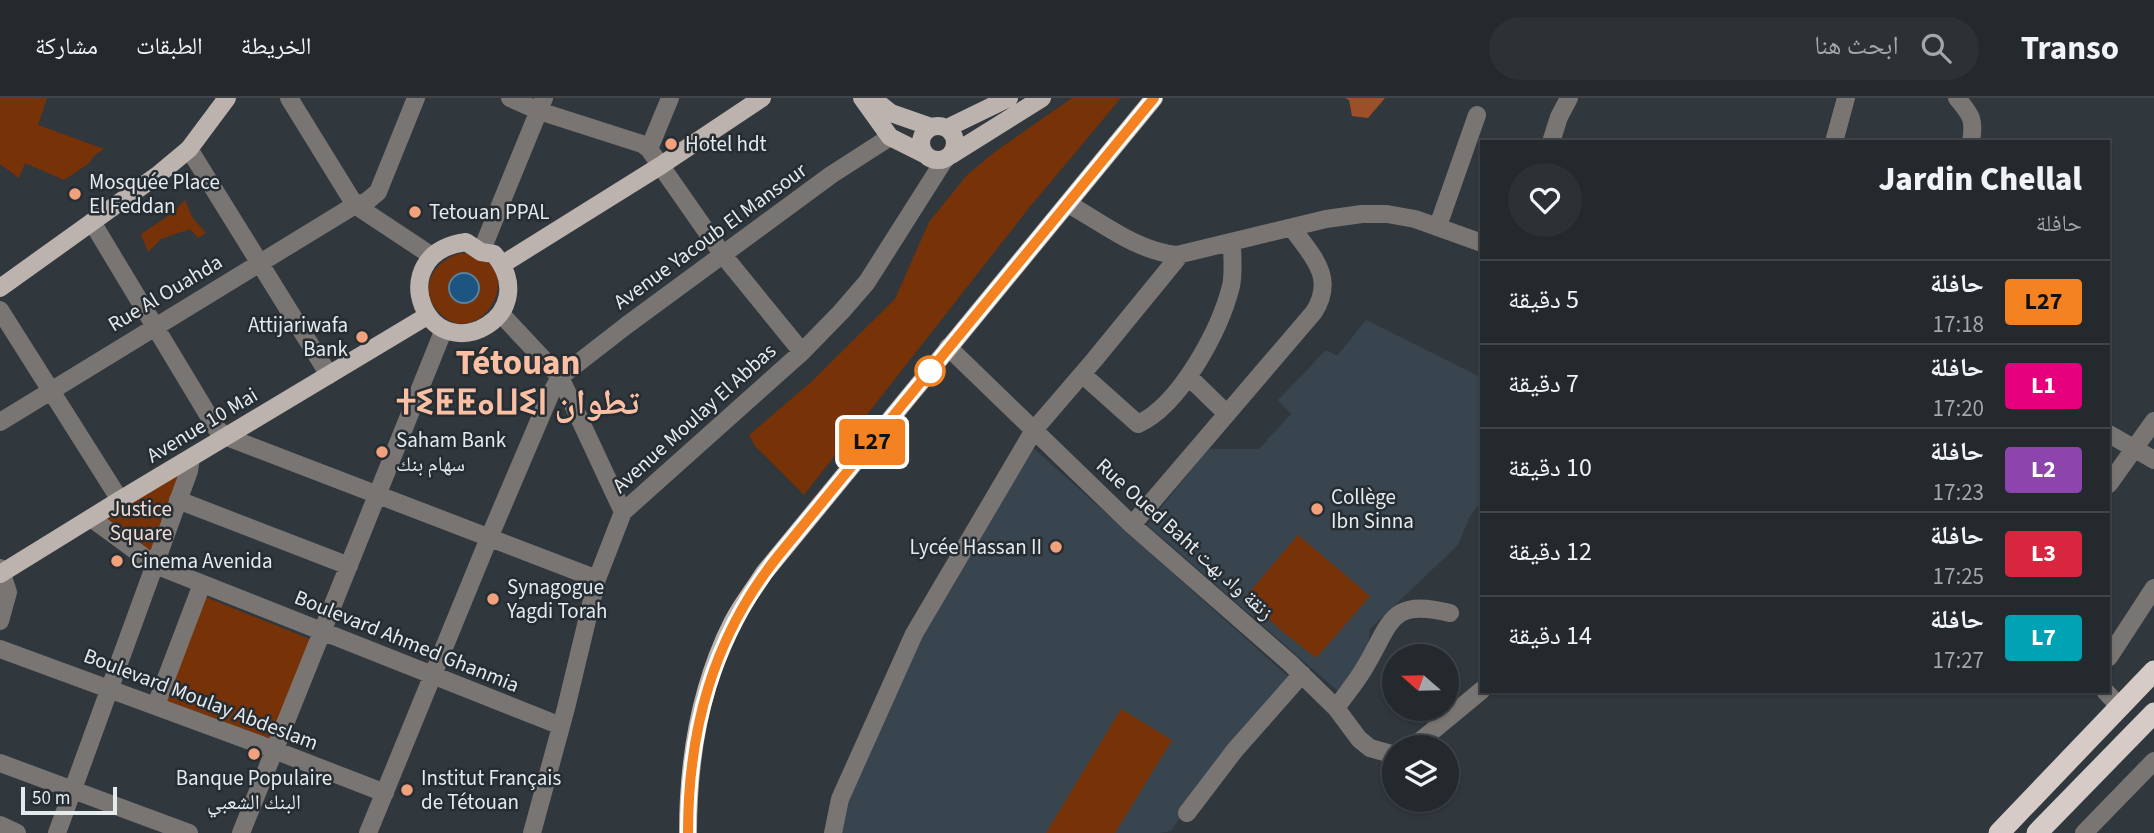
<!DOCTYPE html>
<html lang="ar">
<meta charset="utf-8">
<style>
:root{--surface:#24292e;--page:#2c3136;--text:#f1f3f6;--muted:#a3a6aa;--line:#41454a}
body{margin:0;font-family:"Source Sans 3","Noto Naskh Arabic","Noto Sans Tifinagh",sans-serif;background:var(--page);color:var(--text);direction:rtl;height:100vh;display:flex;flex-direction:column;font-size:26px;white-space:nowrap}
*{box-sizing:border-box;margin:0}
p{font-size:23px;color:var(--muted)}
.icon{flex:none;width:38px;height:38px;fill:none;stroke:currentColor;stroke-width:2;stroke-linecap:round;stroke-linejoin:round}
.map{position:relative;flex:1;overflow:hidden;direction:ltr}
.side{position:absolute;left:1480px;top:42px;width:630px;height:553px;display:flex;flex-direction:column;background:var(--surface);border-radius:0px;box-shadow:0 2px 5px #0004,0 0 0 2px var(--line);direction:rtl}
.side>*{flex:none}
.badge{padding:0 14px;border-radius:5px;font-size:24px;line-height:46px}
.needle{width:46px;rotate:290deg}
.fabs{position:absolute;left:1382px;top:546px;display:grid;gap:14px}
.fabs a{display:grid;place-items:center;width:77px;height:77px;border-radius:50%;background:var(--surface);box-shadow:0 2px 5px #0004,0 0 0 2px var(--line);font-size:35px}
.scale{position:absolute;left:21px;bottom:18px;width:96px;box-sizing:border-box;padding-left:7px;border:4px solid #e5eaed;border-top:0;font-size:19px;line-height:24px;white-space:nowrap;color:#e5eaed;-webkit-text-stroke:5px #262d33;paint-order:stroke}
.map>.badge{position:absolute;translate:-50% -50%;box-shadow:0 0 0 4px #fff}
.round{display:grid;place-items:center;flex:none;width:74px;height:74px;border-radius:37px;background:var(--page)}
.overview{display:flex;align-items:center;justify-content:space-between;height:119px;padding:0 28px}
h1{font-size:33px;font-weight:800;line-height:52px}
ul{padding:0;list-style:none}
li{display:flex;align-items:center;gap:21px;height:84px;padding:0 28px;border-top:2px solid var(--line)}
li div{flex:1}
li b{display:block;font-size:26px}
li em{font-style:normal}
li .badge{min-width:77px;font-weight:700;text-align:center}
header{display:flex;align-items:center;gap:42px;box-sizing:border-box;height:98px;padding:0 35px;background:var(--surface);border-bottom:2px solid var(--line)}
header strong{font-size:33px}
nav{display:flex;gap:38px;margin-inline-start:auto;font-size:24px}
.search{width:490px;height:63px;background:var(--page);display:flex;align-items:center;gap:18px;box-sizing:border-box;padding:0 24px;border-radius:38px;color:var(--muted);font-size:26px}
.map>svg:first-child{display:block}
.built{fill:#38444e}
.green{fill:#773207;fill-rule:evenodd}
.forest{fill:#9d5028}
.water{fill:#1b5580;stroke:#5882a1;stroke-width:2}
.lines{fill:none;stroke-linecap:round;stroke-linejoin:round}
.minor{stroke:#797573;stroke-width:18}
.major{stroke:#bcb3af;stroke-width:18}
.highway{stroke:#d6cbc6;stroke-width:21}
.line-casing{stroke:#fff;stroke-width:16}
.line{stroke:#f58220;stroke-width:10}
.poi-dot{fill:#f1a17c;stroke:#262d33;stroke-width:2.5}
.stop-dot{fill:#fff;stroke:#f58220;stroke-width:3.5}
.labels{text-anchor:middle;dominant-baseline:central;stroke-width:5;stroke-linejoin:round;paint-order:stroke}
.poi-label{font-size:21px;fill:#e5eaed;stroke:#262d33;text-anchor:start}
.street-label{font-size:21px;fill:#e5eaed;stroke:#262d33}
.park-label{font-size:21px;fill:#f2dbd1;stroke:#262d33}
.town-label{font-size:35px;font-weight:bold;fill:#fbbfa3;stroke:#262d33}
</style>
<header>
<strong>Transo</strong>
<div class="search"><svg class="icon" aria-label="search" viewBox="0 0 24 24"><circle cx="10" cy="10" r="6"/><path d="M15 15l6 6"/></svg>ابحث هنا</div>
<nav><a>الخريطة</a><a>الطبقات</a><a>مشاركة</a></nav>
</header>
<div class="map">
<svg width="2154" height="735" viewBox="0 0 2154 735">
<rect width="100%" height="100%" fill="#30373d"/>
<path class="built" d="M1366 222 1482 280V402L1469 420 1458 447 1370 531 1367 558 1340 595 1147 427 1208 351H1259L1291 316 1278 302 1326 252 1337 258Z
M1030 347 1292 582 1216 665 1171 733 1159 735H838L843 703 909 550Z"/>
<path class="green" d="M0 0H47L38 27 104 51 94 58 88 66 64 82 25 65 19 80 0 66Z
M1072 0H1121L1029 110 804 397 755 348 749 337 811 284 895 201 929 124 967 77 996 53Z
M185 102 192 119 206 135 198 140 190 131 161 141 148 154 141 136 171 116Z
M462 155C537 163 478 261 437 212 417 188 436 161 462 155ZM468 175 476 181 461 205 452 200 449 186 454 178Z
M183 370 152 458 103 422Z
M1298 437 1370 498 1316 560 1282 533 1245 499Z
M203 498 312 542 271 645 162 605Z
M1121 611 1172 642 1115 735H1046Z"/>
<path class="forest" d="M1345 0H1385L1368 20 1352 18 1349 2Z"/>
<path class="water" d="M449 190a15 15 0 1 1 30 0a15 15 0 1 1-30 0Z"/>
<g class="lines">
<path class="minor" d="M289 0 355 107 432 158
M510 0 539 13 642 46 649 51 723 157 802 254
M1957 0C1971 17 1975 21 1971 44
M1551 44 1559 19 1569 0
M1834 44 1846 0
M189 51 329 277
M649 51 670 0
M1068 106C1103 125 1136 153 1177 157L1326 121 1362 116H1387L1415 121 1482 145
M92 124 216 330 227 339 597 481
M1438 128 1477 17
M481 154 544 0
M0 212 120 402
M501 216 560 279 623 414
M948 249 1132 427 1290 565 1336 610 1359 641 1370 650 1395 657
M1082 276 1138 326C1180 307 1220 232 1231 188 1234 175 1232 158 1232 144
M1189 279 1226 315
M0 324 355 107 366 104 378 94 416 0
M2109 336 2154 362
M2109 386 2154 323
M178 402 349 468
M91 420 155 467 561 628
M1132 427 1314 214C1336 179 1312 158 1292 130
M0 470 8 494 0 523
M0 551 261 647 385 695
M2109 559 2154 490
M2105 593 2120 609
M156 607 202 486
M1336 610C1346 596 1357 583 1365 569 1392 524 1389 500 1450 515
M1413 649 1482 592
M0 665 189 735
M1187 715 1235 652 1302 576
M0 727 17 735
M57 735 189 373 191 360
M241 735 444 231
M368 735 489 440 550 297 560 279 627 227 831 77 890 39
M532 735 566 610 597 481 623 414 802 254 841 214 867 184 945 61
M833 735 840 701 914 536 1034 332 1095 261 1180 157
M2084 735 2154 663"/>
<path class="major" d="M862 0 890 39 926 57
M872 0 891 15 931 29
M921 45a17 17 0 1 1 34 0a17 17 0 1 1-34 0Z
M947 30 1009 0
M951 57 1042 0
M466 144 481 154 494 156C544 216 449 269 423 208 419 198 418 187 421 177 428 155 445 147 466 144Z
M503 166 660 68 762 0
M0 190 159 76 189 51 227 0
M0 476 120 402 427 218
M688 735C688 664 700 589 732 525 741 507 754 491 764 475L1154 0"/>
<path class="highway" d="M1999 735 2154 573
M2037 735 2154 615"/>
</g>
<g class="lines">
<defs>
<path id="line" d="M688 735C688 632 713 539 778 458L1154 0"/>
</defs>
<use href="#line" class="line-casing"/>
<use href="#line" class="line"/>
</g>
<g class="poi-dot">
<circle cx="671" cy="46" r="7"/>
<circle cx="75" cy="96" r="7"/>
<circle cx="415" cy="114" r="7"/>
<circle cx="362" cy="239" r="7"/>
<circle cx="382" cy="354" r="7"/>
<circle cx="1317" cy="411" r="7"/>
<circle cx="1056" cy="449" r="7"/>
<circle cx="117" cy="463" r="7"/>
<circle cx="493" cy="501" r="7"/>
<circle cx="254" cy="656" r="7"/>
<circle cx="407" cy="692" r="7"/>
</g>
<circle class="stop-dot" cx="930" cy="273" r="14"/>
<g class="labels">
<g class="poi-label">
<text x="685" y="46">Hotel hdt</text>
<text x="89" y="84">Mosquée Place<tspan x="89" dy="24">El Feddan</tspan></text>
<text x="429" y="114">Tetouan PPAL</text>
<text x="348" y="227" text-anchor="end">Attijariwafa<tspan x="348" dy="24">Bank</tspan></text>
<text x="396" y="342">Saham Bank<tspan x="396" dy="24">سهام بنك</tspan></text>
<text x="1331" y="399">Collège<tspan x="1331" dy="24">Ibn Sinna</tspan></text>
<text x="1042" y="449" text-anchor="end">Lycée Hassan II</text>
<text x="131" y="463">Cinema Avenida</text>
<text x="507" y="489">Synagogue<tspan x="507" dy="24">Yagdi Torah</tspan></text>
<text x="254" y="680" text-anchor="middle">Banque Populaire<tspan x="254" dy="24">البنك الشعبي</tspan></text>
<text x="421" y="680">Institut Français<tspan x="421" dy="24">de Tétouan</tspan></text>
</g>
<g class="street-label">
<text transform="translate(710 138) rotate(-36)">Avenue Yacoub El Mansour</text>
<text transform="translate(165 195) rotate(-31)">Rue Al Ouahda</text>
<text transform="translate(694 320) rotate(-42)">Avenue Moulay El Abbas</text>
<text transform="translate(202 327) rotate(-31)">Avenue 10 Mai</text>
<text transform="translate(1185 441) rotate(42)">Rue Oued Baht زنقة واد بهت</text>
<text transform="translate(407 543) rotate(22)">Boulevard Ahmed Ghanmia</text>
<text transform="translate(201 601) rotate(21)">Boulevard Moulay Abdeslam</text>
</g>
<g class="park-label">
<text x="141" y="411">Justice<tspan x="141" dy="24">Square</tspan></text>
</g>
<g class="town-label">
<text x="518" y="265">Tétouan<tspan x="518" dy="40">ⵜⵉⵟⵟⴰⵡⵉⵏ تطوان</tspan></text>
</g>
</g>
</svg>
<div class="fabs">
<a><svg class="needle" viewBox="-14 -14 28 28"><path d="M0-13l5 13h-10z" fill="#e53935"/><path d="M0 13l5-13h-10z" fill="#a3a6aa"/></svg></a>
<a><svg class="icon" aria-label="layers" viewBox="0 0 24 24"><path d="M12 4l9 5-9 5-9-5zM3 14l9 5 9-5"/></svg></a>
</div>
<div class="scale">50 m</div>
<b class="badge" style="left:872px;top:344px;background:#f58220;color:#111">L27</b>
<section class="side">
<div class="overview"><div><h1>Jardin Chellal</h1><p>حافلة</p></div><a class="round"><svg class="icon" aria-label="heart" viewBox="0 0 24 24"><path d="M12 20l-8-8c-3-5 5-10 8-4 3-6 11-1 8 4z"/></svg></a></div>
<ul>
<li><span class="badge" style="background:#f58220;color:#111">L27</span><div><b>حافلة</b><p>17:18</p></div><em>5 دقيقة</em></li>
<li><span class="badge" style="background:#e6007e;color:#fff">L1</span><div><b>حافلة</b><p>17:20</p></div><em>7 دقيقة</em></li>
<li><span class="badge" style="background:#8e44ad;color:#fff">L2</span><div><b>حافلة</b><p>17:23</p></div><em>10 دقيقة</em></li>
<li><span class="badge" style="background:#d7263d;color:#fff">L3</span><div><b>حافلة</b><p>17:25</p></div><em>12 دقيقة</em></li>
<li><span class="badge" style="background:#00a3b4;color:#fff">L7</span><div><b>حافلة</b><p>17:27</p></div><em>14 دقيقة</em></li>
</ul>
</section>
</div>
